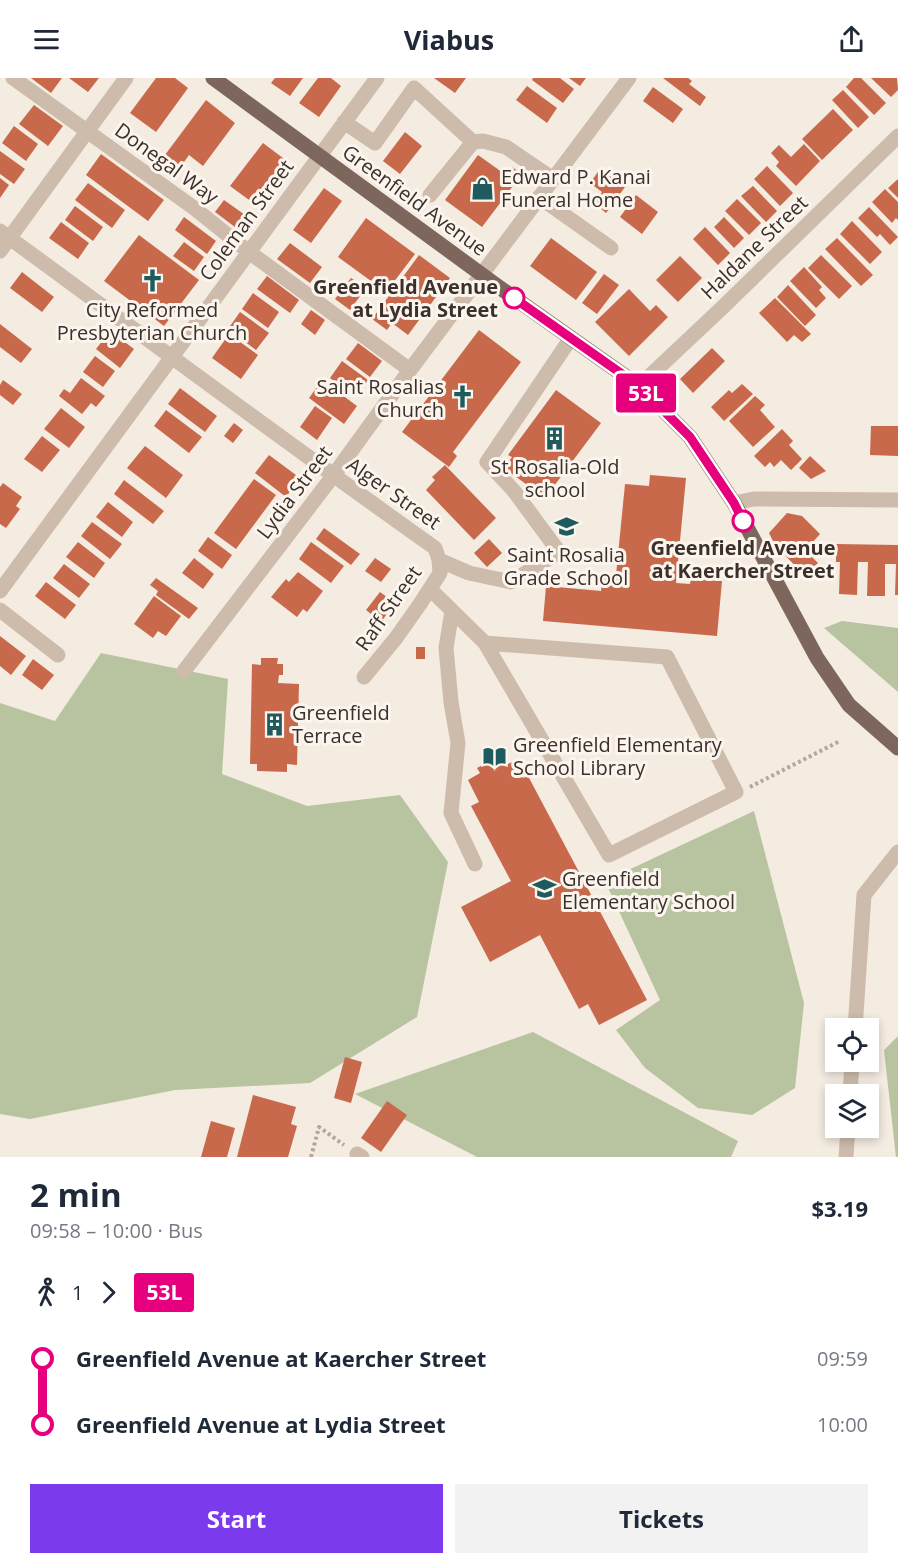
<!DOCTYPE html>
<meta charset="utf-8">
<style>
:root{--surface:#fff;--page:#f2f2f3;--text:#1f2937;--muted:#747a83;--accent:#7c3aed}
body{margin:0;font-family:"Open Sans",sans-serif;background:var(--page);color:var(--text);height:100vh;display:flex;flex-direction:column;font-size:22px;white-space:nowrap}
*{box-sizing:border-box;margin:0}
p{font-size:20px;color:var(--muted)}
.icon{flex:none;width:33px;height:33px;fill:none;stroke:currentColor;stroke-width:2;stroke-linecap:round;stroke-linejoin:round}
.map{position:relative;height:1079px;overflow:hidden}
.details{display:flex;flex-direction:column;background:var(--surface);flex:1}
.details>*{flex:none}
.badge{padding:0 12px;border-radius:4px;font-size:21px;line-height:39px}
.buttons{position:absolute;left:825px;top:940px;display:grid;gap:12px}
.buttons a{display:grid;place-items:center;width:54px;height:54px;border-radius:0px;background:var(--surface);box-shadow:0 3px 9px #0003;font-size:30px}
.map>.badge{position:absolute;translate:-50% -50%;box-shadow:0 0 0 3px #fff}
.legs{display:flex;align-items:center;gap:9px;height:66px;padding:0 30px;font-size:20px}
.legs p{margin-inline-start:auto}
.summary{display:flex;align-items:center;justify-content:space-between;height:102px;padding:0 30px}
h1{font-size:33px;font-weight:700;line-height:45px}
.primary-button{display:flex;gap:12px;margin-top:auto;padding:12px 30px}
.primary-button a{flex:1;height:69px;border-radius:0px;background:var(--accent);color:#fff;font-size:24px;font-weight:700;line-height:69px;text-align:center}
.primary-button a+a{background:var(--page);color:var(--text)}
ul{padding:0 30px;list-style:none}
li{display:flex;align-items:center;gap:21px;height:66px;font-size:22px}
li i{display:grid;place-items:center;width:9px;height:100%;margin:0 8px;background:currentColor}
li i::after{content:'';width:15px;height:15px;margin:-8px;border:4px solid;border-radius:50%;background:var(--surface)}
li p{margin-inline-start:auto}
li:first-child i{background:linear-gradient(#0000 50%,currentColor 0)}
li:last-child i{background:linear-gradient(currentColor 50%,#0000 0)}
header{display:flex;justify-content:space-between;align-items:center;height:78px;padding:0 30px;background:var(--surface);font-size:27px;font-weight:700}
.map>svg:first-child{display:block}
.green{fill:#b8c4a0}
.building{fill:#c8694b}
.lines{fill:none;stroke-linecap:round;stroke-linejoin:round}
.path{stroke:#b9a596;stroke-width:4;stroke-dasharray:3 3;stroke-linecap:butt}
.minor{stroke:#cdbbac;stroke-width:15}
.major{stroke:#7d675c;stroke-width:15}
.line-1-casing{stroke:#fff;stroke-width:14}
.line-1{stroke:#e6007e;stroke-width:9}
.stop-1-dot{fill:#fff;stroke:#e6007e;stroke-width:3}
.labels{text-anchor:middle;dominant-baseline:central;stroke-width:6;stroke-linejoin:round;paint-order:stroke}
.street-label{font-size:20px;fill:#3b302b;stroke:#fbf5ee}
.poi-label{font-size:20px;fill:#3b302b;stroke:#fbf5ee;text-anchor:start}
.stop-label{font-size:20px;font-weight:bold;fill:#3b302b;stroke:#fbf5ee;text-anchor:end}
</style>
<header><svg class="icon" aria-label="menu" viewBox="0 0 24 24"><path d="M4 6h16M4 12h16M4 18h16"/></svg>Viabus<svg class="icon" aria-label="share" viewBox="0 0 24 24"><path d="M12 15V3M7 8l5-5 5 5M5 13v7h14v-7"/></svg></header>
<div class="map">
<svg width="898" height="1079" viewBox="0 0 898 1079">
<rect width="100%" height="100%" fill="#f4ebe1"/>
<path class="green" d="M842 543 898 550V614L824 550Z
M101 575 228 601 222 696 307 728 400 717 448 784 417 939 310 1005 175 1012 30 1041 0 1036V625L55 643Z
M754 733 804 925 795 1010 752 1037 698 1030 645 990 616 952 660 922 605 803Z
M533 954 738 1063 731 1079H477L355 1016Z
M898 958V1079H896L884 972Z"/>
<path class="building" d="M31 0H62L51 15Z
M69 0H99L88 14Z
M156 0H175L188 10 156 54 130 35Z
M275 0H303L290 18 271 5Z
M318 0H331L341 8 319 39 299 25Z
M434 0H466L455 15Z
M533 0H560L574 11 563 25 532 2Z
M569 0H586L580 8Z
M663 0H688L692 3 689 6 706 19 700 28Z
M854 0H861L886 25 874 37 846 9Z
M871 0H897L898 12 891 19Z
M527 8 557 30 547 45 516 22Z
M653 9 683 31 673 45 643 23Z
M843 12 869 39 858 50 832 22Z
M206 22 235 45 203 88 189 77 172 101 156 89Z
M34 27 63 48 48 68 19 46Z
M833 31 853 52 822 82 802 61Z
M14 48 38 66 26 83 2 65Z
M405 54 422 68 400 96 383 83Z
M263 65 287 83 256 127 230 108Z
M804 66 820 83 796 108 776 88 779 84 771 75 779 67 791 79Z
M0 73 25 91 14 106 0 96Z
M101 76 164 122 148 143 86 97Z
M478 77 506 97 512 89 522 96 482 149 445 122Z
M767 88 793 115 780 128 754 101Z
M600 91 625 109 606 135 594 125 602 114 590 105Z
M0 100 9 107 0 120Z
M898 101V120L888 110Z
M88 105 125 132 112 150 75 122Z
M753 108 777 133 766 144 741 118Z
M324 110 342 123 311 165 293 152Z
M885 111 898 124V142L896 140 892 145 872 124Z
M636 117 658 134 642 156 620 139Z
M737 121 761 145 749 157 725 133Z
M224 122 248 139 239 152 215 134Z
M75 128 103 149 93 163 65 142Z
M869 129 898 159 890 167 880 156 877 159 858 140Z
M184 139 216 163 207 176 175 152Z
M724 139 744 160 734 170 714 149Z
M366 140 415 176 390 209 375 198 371 203 338 179Z
M852 143 882 174 870 186 840 156Z
M61 144 89 165 78 181 49 160Z
M705 149 730 175 718 187 693 161Z
M139 157 199 202 164 248 104 203Z
M551 160 597 194 576 222 530 188Z
M837 160 873 197 861 208 825 171Z
M184 164 204 179 194 193 173 178Z
M290 165 322 189 310 205 277 181Z
M419 177 450 200 408 257 392 245 387 252 372 241Z
M821 177 852 208 839 221 808 190Z
M680 178 702 200 678 224 656 202Z
M804 189 822 209 819 212 826 220 816 230 790 203Z
M22 194 54 219 42 234 10 210Z
M604 196 619 207 597 236 582 225Z
M267 198 299 222 290 235 257 211Z
M351 200 366 210 350 232 335 221Z
M788 207 816 237 805 248 777 219Z
M629 211 650 233 656 227 668 239 629 278 595 244Z
M253 215 279 234 268 250 242 231Z
M775 220 811 256 802 264 794 257 787 264 759 235Z
M311 232 325 242 315 257 301 246Z
M240 234 269 255 256 272 228 251Z
M0 246 32 271 21 285 0 269Z
M479 252 521 284 453 374 457 378 449 389 402 354Z
M110 253 134 271 120 290 96 271Z
M229 256 258 277 241 301 212 280Z
M358 265 382 283 370 299 346 281Z
M712 270 725 283 693 315 680 301Z
M95 278 115 293 103 309 83 294Z
M342 283 368 302 355 319 330 300Z
M81 300 105 318 96 329 91 325 82 336 59 318 64 311 70 315Z
M3 302 22 316 13 327 0 317V307Z
M322 302 357 328 344 346 309 320Z
M742 306 753 316 724 343 711 329 729 312 732 315Z
M180 310 217 338 205 354 168 326Z
M556 312 601 345 554 408 550 405 541 417 504 390 512 379 508 377Z
M755 318 765 327 760 332 775 349 753 369 729 343Z
M315 328 332 340 317 362 300 349Z
M61 330 85 349 69 370 44 351Z
M166 332 202 359 189 375 154 348Z
M234 345 243 352 233 365 224 358Z
M871 348H898V378L870 377Z
M782 351 793 363 789 367 802 381 791 392 781 382 774 389 770 384 765 389 754 378Z
M42 358 60 372 42 394 24 381Z
M145 368 183 397 166 420 127 390Z
M269 377 300 400 286 419 255 395Z
M810 378 826 393 811 401 799 390Z
M445 387 496 440 474 462 426 412 435 402 432 399Z
M650 397 686 400 676 505 690 506 691 500 722 503 717 558 543 543 546 508 601 513 603 496 616 497 625 406 649 408Z
M254 401 276 417 236 471 214 455Z
M124 402 164 433 153 446 114 416Z
M3 405 22 419 16 428 20 431 6 450 0 446V409Z
M108 424 133 444 122 459 96 439Z
M787 435 802 438 820 456 811 466 813 468 807 474 818 485 805 498 775 467 769 455Z
M92 444 122 466 110 481 81 458Z
M324 450 360 476 351 487 316 461Z
M208 459 232 477 222 491 198 473Z
M489 461 502 475 487 489 474 475Z
M78 464 105 485 94 500 66 479Z
M311 464 344 488 331 505 299 481Z
M836 466 898 467V517H895L896 486H885V518H867L868 484H858L857 517 839 516 840 484H836Z
M194 480 214 496 203 511 182 495Z
M375 480 391 491 381 504 365 493Z
M64 486 90 506 79 520 53 500Z
M298 494 323 513 307 534 303 531 297 539 271 519 286 501 289 504Z
M156 500 198 530 189 541 156 517 158 513 150 507Z
M46 504 76 527 65 541 35 518Z
M380 514 395 525 381 544 366 532Z
M154 518 181 538 166 558 158 553 153 560 134 546Z
M0 558 26 578 11 597 0 588Z
M416 569H425V581H416Z
M261 580H278L277 586H283V597H279L278 605 299 606 297 687 287 686V694L257 693V686H250L252 586 261 587Z
M33 581 54 597 42 612 22 597Z
M499 678 504 688 514 683 523 700 528 698 647 922 599 947 588 926 579 931 540 857 490 884 461 829 511 803 471 728 479 724 468 702 480 695 477 690Z
M345 979 362 984 351 1025 334 1020Z
M253 1017 296 1029 291 1046 297 1048 288 1079H237Z
M387 1023 407 1037 381 1074 361 1060Z
M211 1043 235 1050 227 1079H201Z"/>
<g class="lines">
<path class="path" d="M750 709 840 663
M311 1079 319 1049 344 1067"/>
<path class="minor" d="M13 0 194 130 249 174 410 292
M344 44 375 65 414 10 473 64
M430 117 473 64 483 63 506 69 553 101
M539 119 611 170
M0 153C145 259 288 366 435 470L439 482 440 495 420 526 396 560 364 599
M0 173 126 0
M639 308 724 228 898 58
M734 425 754 421 898 422
M439 482 469 495 511 504 559 474 514 413 487 384 571 260
M430 511 485 565 609 777 736 714 667 579 485 565
M0 513 377 0
M0 532 58 577
M452 533 446 570 451 624 458 665 451 735 475 786
M184 593 333 398 410 292 629 0
M855 951 864 817 898 774
M850 1017 852 984
M357 1076 362 1079
M846 1079 848 1050"/>
<path class="major" d="M213 0 496 207 639 308 690 359 734 425 817 580 849 627 898 670"/>
</g>
<g class="lines">
<defs>
<path id="line-1" d="M514 220 639 308 690 359 734 425 743 443"/>
</defs>
<use href="#line-1" class="line-1-casing"/>
<use href="#line-1" class="line-1"/>
</g>
<defs>
<symbol id="shop-bare" viewBox="-9 -9 18 18"><path d="M-5-2.5h2.3a2.7 3.5 0 0 1 5.4 0H5L5.5 6h-11ZM-1.5-2.5h3a1.5 2.3 0 0 0-3 0Z" fill="#1f5a5e" stroke="#fbf5ee" stroke-width="2.5" paint-order="stroke"/></symbol>
<symbol id="church-bare" viewBox="-9 -9 18 18"><path d="M-1.2-6h2.4v3.5h3.3v2.4h-3.3V6h-2.4V-.1h-3.3v-2.4h3.3Z" fill="#1f5a5e" stroke="#fbf5ee" stroke-width="2.5" paint-order="stroke"/></symbol>
<symbol id="building-bare" viewBox="-9 -9 18 18"><path d="M-4-6H4V6H1V3H-1V6H-4ZM-2.5-4.3h1.7v1.8h-1.7ZM.8-4.3h1.7v1.8H.8ZM-2.5-1h1.7V.8h-1.7ZM.8-1h1.7V.8H.8Z" fill="#1f5a5e" stroke="#fbf5ee" stroke-width="2.5" paint-order="stroke"/></symbol>
<symbol id="school-bare" viewBox="-9 -9 18 18"><path d="M0-5L7-2L0 1L-7-2ZM-4 1L0 2.5L4 1V4Q0 6-4 4Z" fill="#1f5a5e" stroke="#fbf5ee" stroke-width="2.5" paint-order="stroke"/></symbol>
<symbol id="library-bare" viewBox="-9 -9 18 18"><path d="M-6-4Q-3-5.5-.7-3.5V5Q-3 3-6 4ZM6-4Q3-5.5 .7-3.5V5Q3 3 6 4Z" fill="#1f5a5e" stroke="#fbf5ee" stroke-width="2.5" paint-order="stroke"/></symbol>
</defs>
<g fill-rule="evenodd">
<use href="#shop-bare" x="466" y="94" width="33" height="33"/>
<use href="#church-bare" x="136" y="186" width="33" height="33"/>
<use href="#church-bare" x="446" y="302" width="33" height="33"/>
<use href="#building-bare" x="538" y="344" width="33" height="33"/>
<use href="#school-bare" x="550" y="432" width="33" height="33"/>
<use href="#building-bare" x="258" y="630" width="33" height="33"/>
<use href="#library-bare" x="478" y="662" width="33" height="33"/>
<use href="#school-bare" x="528" y="794" width="33" height="33"/>
</g>
<g class="stop-1-dot">
<circle cx="514" cy="220" r="10"/>
<circle cx="743" cy="443" r="10"/>
</g>
<g class="labels">
<g class="street-label">
<text transform="translate(167 85) rotate(36)">Donegal Way</text>
<text transform="translate(415 122) rotate(36)">Greenfield Avenue</text>
<text transform="translate(246 142) rotate(-54)">Coleman Street</text>
<text transform="translate(754 169) rotate(-44)">Haldane Street</text>
<text transform="translate(294 414) rotate(-53)">Lydia Street</text>
<text transform="translate(394 415) rotate(35)">Alger Street</text>
<text transform="translate(388 530) rotate(-55)">Raff Street</text>
</g>
<g class="poi-label">
<text x="501" y="98">Edward P. Kanai<tspan x="501" dy="23">Funeral Home</tspan></text>
<text x="152" y="231" text-anchor="middle">City Reformed<tspan x="152" dy="23">Presbyterian Church</tspan></text>
<text x="444" y="308" text-anchor="end">Saint Rosalias<tspan x="444" dy="23">Church</tspan></text>
<text x="555" y="388" text-anchor="middle">St Rosalia-Old<tspan x="555" dy="23">school</tspan></text>
<text x="566" y="476" text-anchor="middle">Saint Rosalia<tspan x="566" dy="23">Grade School</tspan></text>
<text x="292" y="634">Greenfield<tspan x="292" dy="23">Terrace</tspan></text>
<text x="513" y="666">Greenfield Elementary<tspan x="513" dy="23">School Library</tspan></text>
<text x="562" y="800">Greenfield<tspan x="562" dy="23">Elementary School</tspan></text>
</g>
<g class="stop-label">
<text x="498" y="208">Greenfield Avenue<tspan x="498" dy="23">at Lydia Street</tspan></text>
<text x="743" y="469" text-anchor="middle">Greenfield Avenue<tspan x="743" dy="23">at Kaercher Street</tspan></text>
</g>
</g>
</svg>
<div class="buttons">
<a><svg class="icon" aria-label="locate" viewBox="0 0 24 24"><circle cx="12" cy="12" r="6"/><path d="M12 2v4M12 18v4M2 12h4M18 12h4"/></svg></a>
<a><svg class="icon" aria-label="layers" viewBox="0 0 24 24"><path d="M12 4l9 5-9 5-9-5zM3 14l9 5 9-5"/></svg></a>
</div>
<b class="badge" style="left:646px;top:315px;background:#e6007e;color:#fff">53L</b>
</div>
<section class="details">
<div class="summary"><div><h1>2 min</h1><p>09:58 – 10:00 · Bus</p></div><b>$3.19</b></div>
<div class="legs"><svg class="icon" aria-label="walk" viewBox="0 0 24 24"><circle cx="13" cy="4" r="2"/><path d="M13 8l-2 6 4 7M11 14l-3 7M7 12l3-4h3l4 4"/></svg>1<svg class="icon" aria-label="forward" viewBox="0 0 24 24"><path d="M9 5l7 7-7 7"/></svg><b class="badge" style="background:#e6007e;color:#fff">53L</b></div>
<ul>
<li><i style="color:#e6007e"></i><b>Greenfield Avenue at Kaercher Street</b><p>09:59</p></li>
<li><i style="color:#e6007e"></i><b>Greenfield Avenue at Lydia Street</b><p>10:00</p></li>
</ul>
<div class="primary-button"><a>Start</a><a>Tickets</a></div>
</section>
